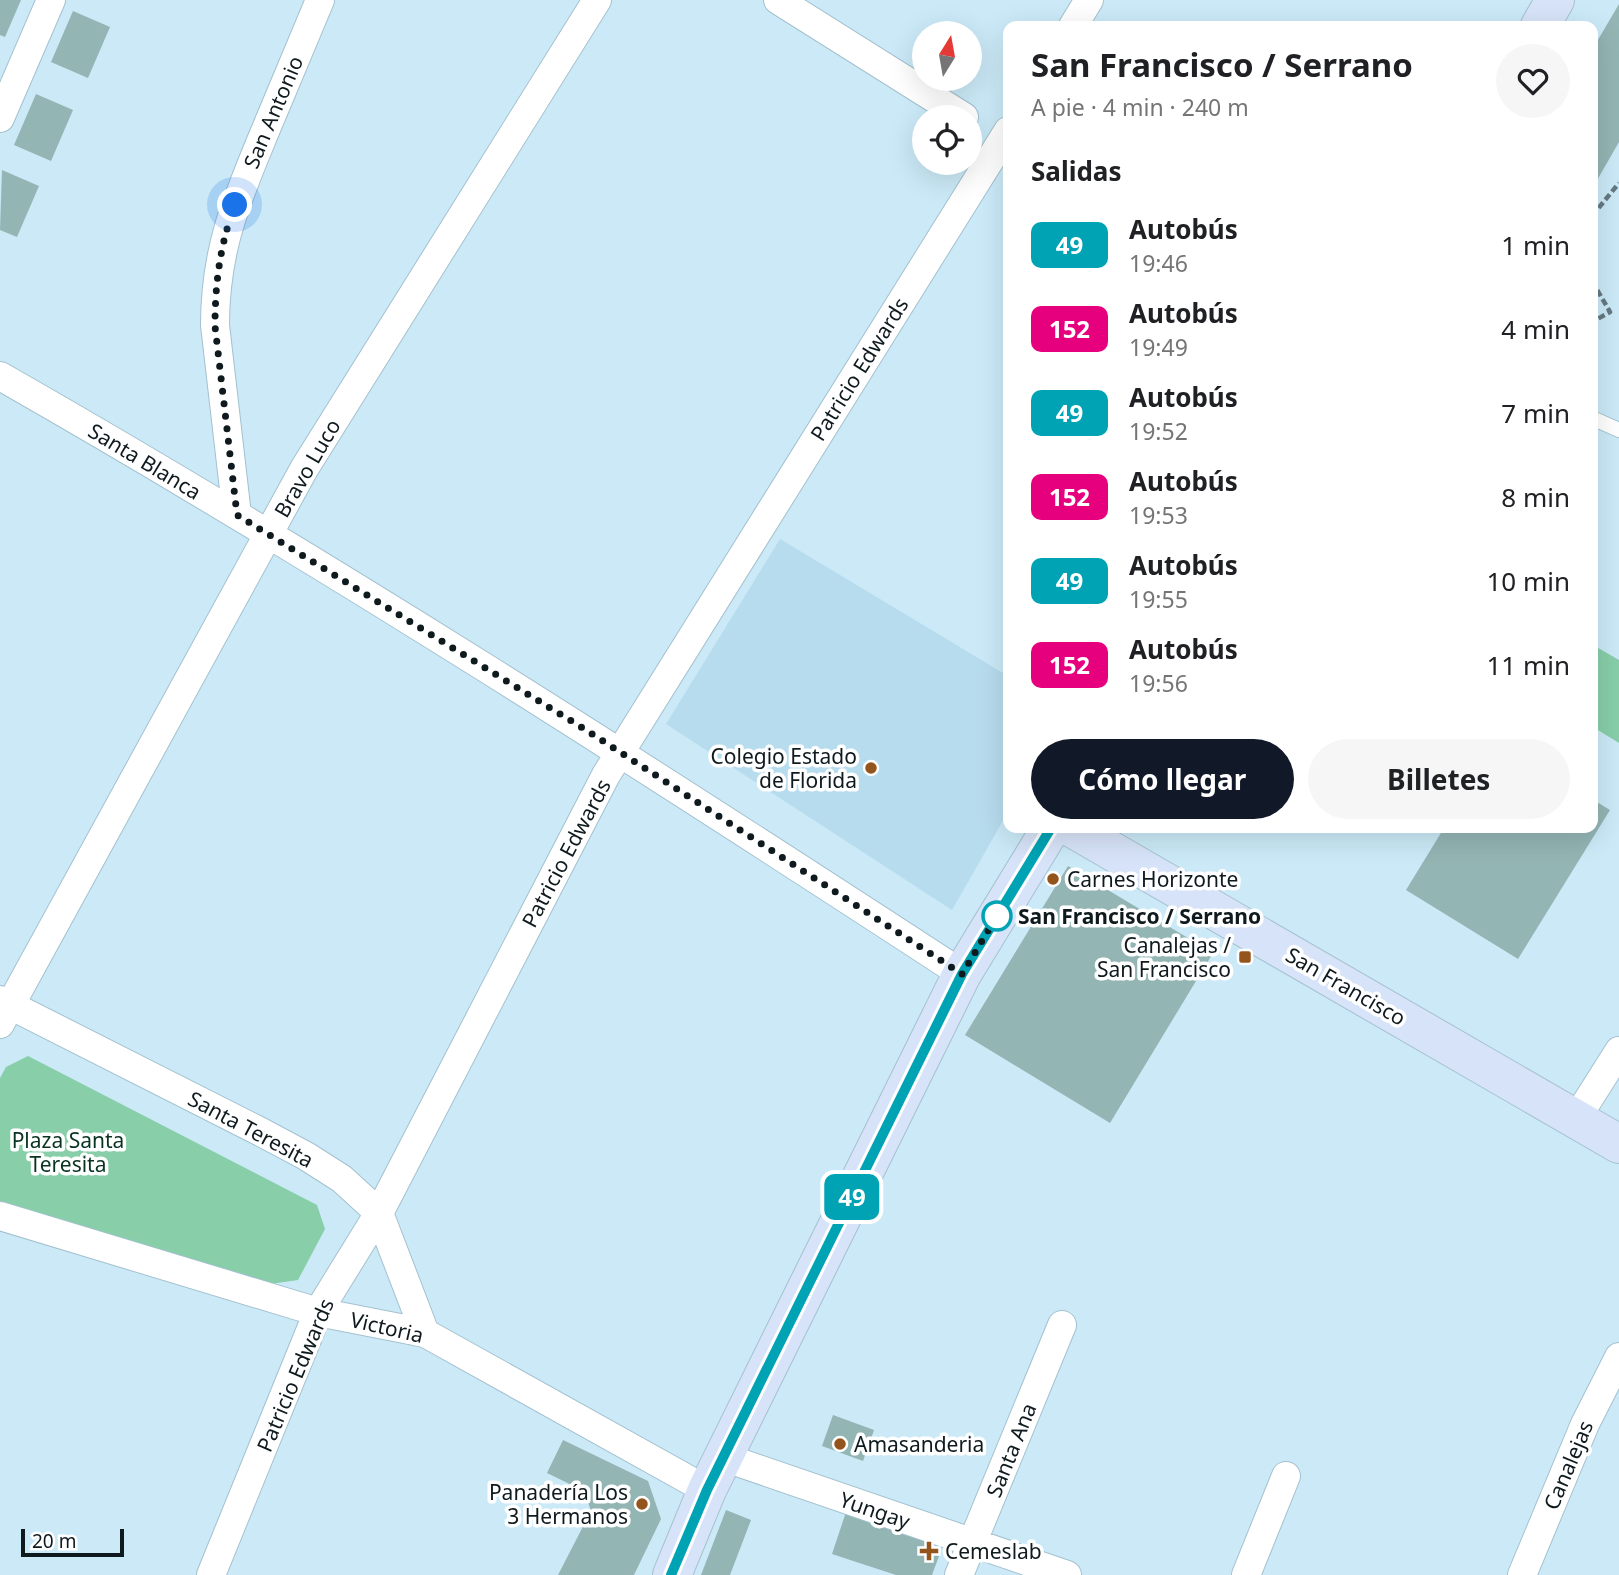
<!DOCTYPE html>
<html lang="es">
<meta charset="utf-8">
<style>
:root{--surface:#fff;--page:#f6f6f6;--text:#202124;--muted:#757577;--accent:#111827}
body{margin:0;font-family:"Noto Sans",sans-serif;background:var(--page);color:var(--text);height:100vh;display:flex;flex-direction:column;font-size:26px;white-space:nowrap}
*{box-sizing:border-box;margin:0}
p{font-size:23px;color:var(--muted)}
.icon{flex:none;width:38px;height:38px;fill:none;stroke:currentColor;stroke-width:2;stroke-linecap:round;stroke-linejoin:round}
.map{position:relative;flex:1;overflow:hidden}
.side{position:absolute;left:1003px;top:21px;width:595px;height:812px;display:flex;flex-direction:column;background:var(--surface);border-radius:14px;box-shadow:0 7px 28px #0002}
.side>*{flex:none}
.badge{padding:0 14px;border-radius:10px;font-size:24px;line-height:46px}
.needle{width:46px;rotate:11deg}
.buttons{position:absolute;left:912px;top:21px;display:grid;gap:14px}
.buttons a{display:grid;place-items:center;width:70px;height:70px;border-radius:50%;background:var(--surface);box-shadow:0 7px 28px #0002;font-size:35px}
.scale{position:absolute;left:21px;bottom:18px;width:103px;box-sizing:border-box;padding-left:7px;border:4px solid #0f1a1e;border-top:0;font-size:19px;line-height:24px;white-space:nowrap;color:#0f1a1e;-webkit-text-stroke:5px #fff;paint-order:stroke}
.you{position:absolute;width:35px;height:35px;margin:-18px;border:5px solid #fff;border-radius:50%;background:#1a73e8;box-shadow:0 0 0 10px #1a73e833}
.map>.badge{position:absolute;translate:-50% -50%;box-shadow:0 0 0 4px #fff}
h2{padding:0 28px;font-size:26px;line-height:63px}
.round{display:grid;place-items:center;flex:none;width:74px;height:74px;border-radius:37px;background:var(--page)}
.overview{display:flex;align-items:center;justify-content:space-between;height:119px;padding:0 28px}
h1{font-size:33px;font-weight:700;line-height:52px}
.button{display:flex;gap:14px;margin-top:auto;padding:14px 28px}
.button a{flex:1;height:80px;border-radius:42px;background:var(--accent);color:#fff;font-size:28px;font-weight:700;line-height:80px;text-align:center}
.button a+a{background:var(--page);color:var(--text)}
ul{padding:0;list-style:none}
li{display:flex;align-items:center;gap:21px;height:84px;padding:0 28px}
li div{flex:1}
li b{display:block;font-size:26px}
li em{font-style:normal}
li .badge{min-width:77px;font-weight:700;text-align:center}
.map>svg:first-child{display:block}
.built{fill:#b7dcee}
.green{fill:#87cea9}
.building{fill:#93b5b4}
.lines{fill:none;stroke-linecap:round;stroke-linejoin:round}
.service-casing{stroke:#a4c1cf;stroke-width:16}
.minor-casing{stroke:#a4c1cf;stroke-width:30}
.secondary-casing{stroke:#a4c1cf;stroke-width:40}
.path{stroke:#657982;stroke-width:4.5;stroke-dasharray:7 3.5;stroke-linecap:butt}
.service{stroke:#fff;stroke-width:14}
.minor{stroke:#fff;stroke-width:28}
.secondary{stroke:#d7e3f8;stroke-width:38}
.line-casing{stroke:#fff;stroke-width:16}
.line{stroke:#00a3b4;stroke-width:10}
.walk{stroke:#0f1a1e;stroke-width:7;stroke-dasharray:0 12.6}
.poi-dot{fill:#94551c;stroke:#fff;stroke-width:2.5}
.stop-dot{fill:#fff;stroke:#00a3b4;stroke-width:3.5}
.labels{text-anchor:middle;dominant-baseline:central;stroke-width:7;stroke-linejoin:round;paint-order:stroke}
.street-label{font-size:21px;fill:#0f1a1e;stroke:#fff}
.poi-label{font-size:21px;fill:#0f1a1e;stroke:#fff;text-anchor:end}
.stop-label{font-size:21px;font-weight:bold;fill:#0f1a1e;stroke:#fff;text-anchor:start}
.park-label{font-size:21px;fill:#083321;stroke:#fff}
</style>
<div class="map">
<svg width="1619" height="1575" viewBox="0 0 1619 1575">
<rect width="100%" height="100%" fill="#cbe9f7"/>
<path class="built" d="M780 539 1008 676V812L952 910 666 724Z"/>
<path class="green" d="M1593 645 1619 660V743L1593 727Z
M28 1056 317 1205 325 1229 298 1280 270 1284 0 1201V1078L6 1067Z"/>
<path class="building" d="M0 0H21L5 37 0 35Z
M1619 4V142L1592 189V50Z
M73 11 110 27 88 78 51 62Z
M36 94 73 110 51 161 14 145Z
M2 170 39 186 17 237 0 230Z
M1592 799 1610 810 1518 959 1406 890 1444 828H1592Z
M1068 866 1213 953 1110 1123 965 1035Z
M833 1415 874 1430 863 1461 822 1446Z
M563 1440 648 1481 661 1519 634 1575H558L591 1511 584 1491 547 1473Z
M726 1510 751 1520 730 1575H701Z
M846 1512 928 1539 939 1556 932 1575H896L832 1554Z"/>
<g class="lines">
<defs>
<path id="service" d="M1592 418 1619 430"/>
<path id="minor" d="M778 0 964 117
M1073 26 1089 0
M0 118 51 0
M0 376C328 563 646 768 962 974
M237 515 215 325C215 248 237 199 266 129 284 86 302 43 320 0
M0 1000 259 1131 306 1156 342 1179 379 1213 425 1333
M0 1024 304 469 597 0
M1576 1119 1619 1051
M0 1216 318 1312 425 1333 707 1490
M723 1457 1067 1575
M211 1575 318 1312 379 1213 606 775 1008 131
M959 1575 1062 1325
M1246 1575 1286 1476
M1522 1575 1585 1424 1619 1357"/>
<path id="secondary" d="M1540 26 1555 0
M1072 828 1619 1144
M672 1575 707 1490 962 974 1051 828"/>
</defs>
<use href="#service" class="service-casing"/>
<use href="#minor" class="minor-casing"/>
<use href="#secondary" class="secondary-casing"/>
<path class="path" d="M1592 216 1619 183
M1592 281 1610 312 1592 322"/>
<use href="#service" class="service"/>
<use href="#minor" class="minor"/>
<use href="#secondary" class="secondary"/>
</g>
<g class="lines">
<defs>
<path id="line" d="M671 1575 707 1490 962 974 1051 828"/>
</defs>
<use href="#line" class="line-casing"/>
<use href="#line" class="line"/>
<path class="walk" d="M235 205C220 244 215 284 215 326L237 515 586 730 962 974 997 916"/>
</g>
<g class="poi-dot">
<circle cx="871" cy="768" r="7"/>
<circle cx="1053" cy="879" r="7"/>
<rect x="1238" y="950" width="14" height="14" rx="3.5"/>
<circle cx="840" cy="1444" r="7"/>
<circle cx="642" cy="1504" r="7"/>
<path d="M925.5 1540.5h7v7h7v7h-7v7h-7v-7h-7v-7h7z"/>
</g>
<circle class="stop-dot" cx="997" cy="916" r="14"/>
<g class="labels">
<g class="street-label">
<text transform="translate(273 112) rotate(-67)">San Antonio</text>
<text transform="translate(859 369) rotate(-58)">Patricio Edwards</text>
<text transform="translate(145 461) rotate(31)">Santa Blanca</text>
<text transform="translate(307 468) rotate(-60)">Bravo Luco</text>
<text transform="translate(566 853) rotate(-62)">Patricio Edwards</text>
<text transform="translate(1346 986) rotate(30)">San Francisco</text>
<text transform="translate(251 1129) rotate(28)">Santa Teresita</text>
<text transform="translate(387 1327) rotate(13)">Victoria</text>
<text transform="translate(295 1375) rotate(-67)">Patricio Edwards</text>
<text transform="translate(1011 1450) rotate(-68)">Santa Ana</text>
<text transform="translate(1568 1465) rotate(-67)">Canalejas</text>
<text transform="translate(875 1510) rotate(19)">Yungay</text>
</g>
<g class="poi-label">
<text x="857" y="756">Colegio Estado<tspan x="857" dy="24">de Florida</tspan></text>
<text x="1067" y="879" text-anchor="start">Carnes Horizonte</text>
<text x="1231" y="945">Canalejas /<tspan x="1231" dy="24">San Francisco</tspan></text>
<text x="854" y="1444" text-anchor="start">Amasanderia</text>
<text x="628" y="1492">Panadería Los<tspan x="628" dy="24">3 Hermanos</tspan></text>
<text x="945" y="1551" text-anchor="start">Cemeslab</text>
</g>
<g class="stop-label">
<text x="1018" y="916">San Francisco / Serrano</text>
</g>
<g class="park-label">
<text x="68" y="1140">Plaza Santa<tspan x="68" dy="24">Teresita</tspan></text>
</g>
</g>
</svg>
<div class="buttons">
<a><svg class="needle" viewBox="-14 -14 28 28"><path d="M0-13l5 13h-10z" fill="#e53935"/><path d="M0 13l5-13h-10z" fill="#757577"/></svg></a>
<a><svg class="icon" aria-label="locate" viewBox="0 0 24 24"><circle cx="12" cy="12" r="6"/><path d="M12 2v4M12 18v4M2 12h4M18 12h4"/></svg></a>
</div>
<div class="scale">20 m</div>
<div class="you" style="left:235px;top:205px"></div>
<b class="badge" style="left:852px;top:1197px;background:#00a3b4;color:#fff">49</b>
<section class="side">
<div class="overview"><div><h1>San Francisco / Serrano</h1><p>A pie · 4 min · 240 m</p></div><a class="round"><svg class="icon" aria-label="heart" viewBox="0 0 24 24"><path d="M12 20l-8-8c-3-5 5-10 8-4 3-6 11-1 8 4z"/></svg></a></div>
<h2>Salidas</h2>
<ul>
<li><span class="badge" style="background:#00a3b4;color:#fff">49</span><div><b>Autobús</b><p>19:46</p></div><em>1 min</em></li>
<li><span class="badge" style="background:#e6007e;color:#fff">152</span><div><b>Autobús</b><p>19:49</p></div><em>4 min</em></li>
<li><span class="badge" style="background:#00a3b4;color:#fff">49</span><div><b>Autobús</b><p>19:52</p></div><em>7 min</em></li>
<li><span class="badge" style="background:#e6007e;color:#fff">152</span><div><b>Autobús</b><p>19:53</p></div><em>8 min</em></li>
<li><span class="badge" style="background:#00a3b4;color:#fff">49</span><div><b>Autobús</b><p>19:55</p></div><em>10 min</em></li>
<li><span class="badge" style="background:#e6007e;color:#fff">152</span><div><b>Autobús</b><p>19:56</p></div><em>11 min</em></li>
</ul>
<div class="button"><a>Cómo llegar</a><a>Billetes</a></div>
</section>
</div>
